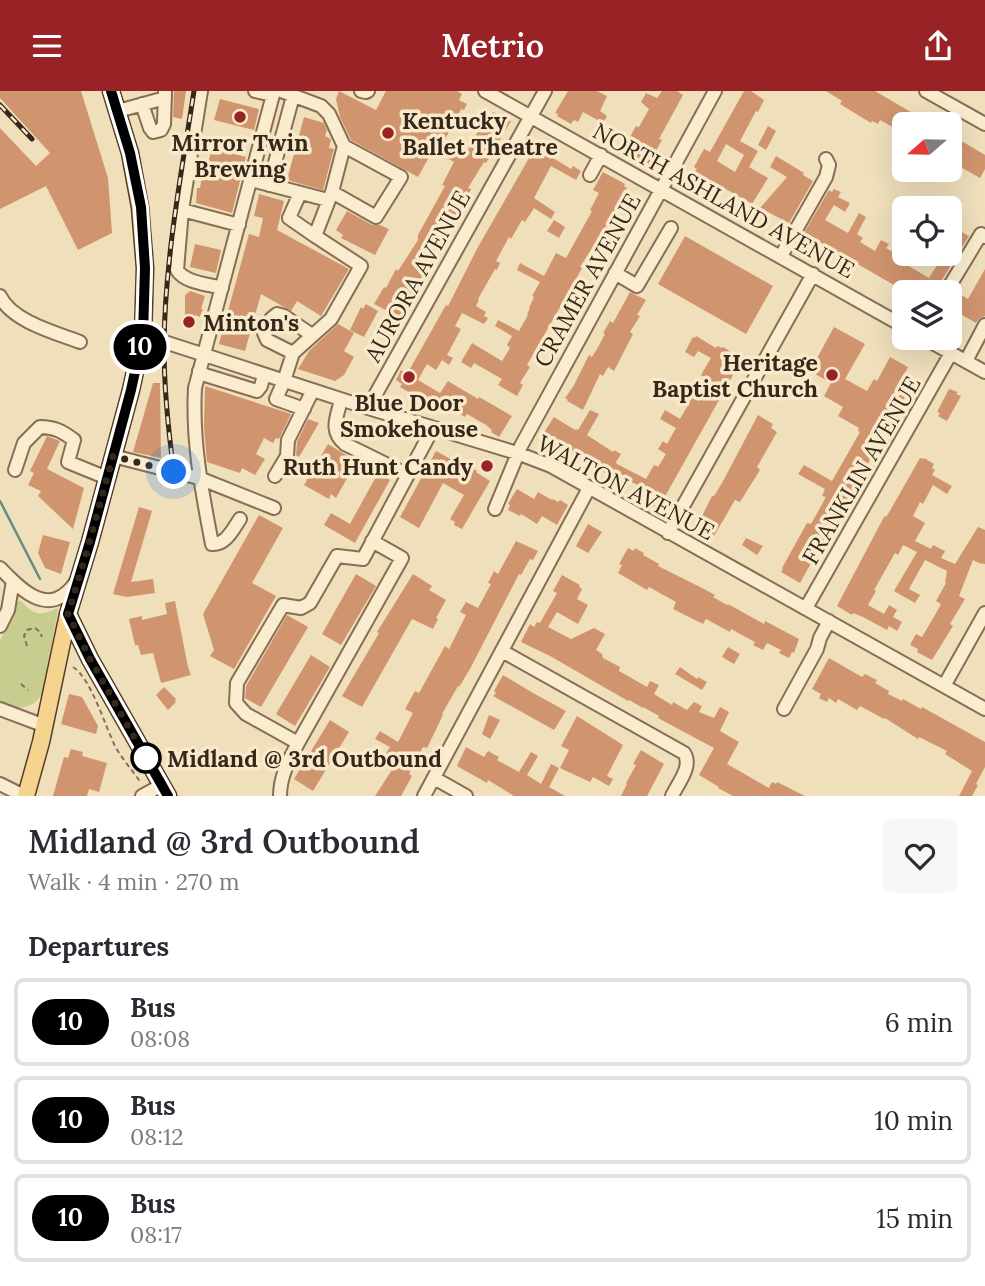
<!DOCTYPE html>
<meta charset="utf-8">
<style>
:root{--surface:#fff;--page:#f7f7f7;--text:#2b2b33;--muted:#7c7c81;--line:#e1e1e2;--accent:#982225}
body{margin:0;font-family:Lora,serif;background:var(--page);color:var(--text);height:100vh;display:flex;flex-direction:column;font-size:26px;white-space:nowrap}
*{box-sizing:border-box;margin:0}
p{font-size:23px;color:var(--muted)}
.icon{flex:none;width:38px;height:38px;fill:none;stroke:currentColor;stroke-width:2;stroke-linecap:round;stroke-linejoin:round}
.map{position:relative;height:705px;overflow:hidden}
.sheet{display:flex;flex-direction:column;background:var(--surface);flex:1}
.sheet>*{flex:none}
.badge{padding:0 14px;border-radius:23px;font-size:24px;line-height:46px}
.needle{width:46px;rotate:250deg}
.controls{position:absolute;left:892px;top:21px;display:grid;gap:14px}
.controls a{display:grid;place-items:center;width:70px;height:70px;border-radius:10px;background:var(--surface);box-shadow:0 7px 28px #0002;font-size:35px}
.you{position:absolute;width:35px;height:35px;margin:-18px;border:5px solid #fff;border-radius:50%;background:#1a73e8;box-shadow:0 0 0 10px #1a73e833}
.map>.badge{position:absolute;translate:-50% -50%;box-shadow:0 0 0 4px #fff}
h2{padding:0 28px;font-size:26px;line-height:63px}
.round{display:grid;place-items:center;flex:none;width:74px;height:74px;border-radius:10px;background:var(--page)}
.overview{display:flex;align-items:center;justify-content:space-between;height:119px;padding:0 28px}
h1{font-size:33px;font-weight:600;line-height:52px}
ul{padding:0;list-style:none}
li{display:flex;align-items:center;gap:21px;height:88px;margin:0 14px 10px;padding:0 14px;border:4px solid var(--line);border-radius:10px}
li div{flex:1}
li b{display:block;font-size:26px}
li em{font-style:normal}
li .badge{min-width:77px;font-weight:700;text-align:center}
header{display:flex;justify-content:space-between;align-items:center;height:91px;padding:0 28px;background:var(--accent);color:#fff;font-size:32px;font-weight:600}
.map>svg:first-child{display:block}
.green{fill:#c7cd8f}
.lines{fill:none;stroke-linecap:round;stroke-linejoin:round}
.stream{stroke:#678d83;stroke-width:2.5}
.building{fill:#d0956e;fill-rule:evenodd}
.minor-casing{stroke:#876e54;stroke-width:16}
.major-casing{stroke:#543c29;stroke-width:19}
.path{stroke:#876e54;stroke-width:2;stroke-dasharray:5 3.5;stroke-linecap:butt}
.minor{stroke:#faecce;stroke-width:12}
.major{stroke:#f6d48f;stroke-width:16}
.rail-casing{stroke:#35271a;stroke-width:5}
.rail{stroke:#f7e9ca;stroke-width:2.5;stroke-dasharray:8;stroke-linecap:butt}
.line-casing{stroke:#fff;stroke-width:16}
.line{stroke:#000;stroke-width:10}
.walk{stroke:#35271a;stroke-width:7;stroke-dasharray:0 12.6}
.poi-dot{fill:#982225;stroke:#f7e9ca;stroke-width:2.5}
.stop-dot{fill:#fff;stroke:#000;stroke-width:3.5}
.labels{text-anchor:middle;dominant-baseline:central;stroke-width:7;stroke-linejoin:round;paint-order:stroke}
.poi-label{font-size:23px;font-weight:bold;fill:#35271a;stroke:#f7e9ca;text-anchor:start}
.street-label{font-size:23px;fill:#35271a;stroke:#f7e9ca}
.stop-label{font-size:23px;font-weight:bold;fill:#35271a;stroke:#f7e9ca;text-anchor:start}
</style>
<header><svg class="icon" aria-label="menu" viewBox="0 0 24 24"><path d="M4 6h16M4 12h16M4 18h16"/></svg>Metrio<svg class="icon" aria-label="share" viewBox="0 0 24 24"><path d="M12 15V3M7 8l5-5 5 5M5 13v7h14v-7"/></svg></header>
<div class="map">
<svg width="985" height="705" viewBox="0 0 985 705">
<rect width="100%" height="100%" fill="#efdfbb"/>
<path class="green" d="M18 510H21C34 524 39 526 57 517L58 519 42 602C34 619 15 620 0 610V550Z"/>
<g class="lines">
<path class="stream" d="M0 410 40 488"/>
</g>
<path class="building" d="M0 0H81L108 87 112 142 78 159 46 95 0 118V37L36 75 50 62 0 7Z
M174 0H186L182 28 173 26Z
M339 0 376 19 386 0H457L462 3 459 9 467 13 464 19 461 18 458 24 444 50 466 62 481 35 484 37 493 21 511 30 486 72 484 71 468 97 471 98 466 109 464 107 446 143 444 142 432 164 434 165 420 190 419 189 399 226 374 213 384 196 386 197 396 178 398 180 418 149V144L445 95 442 94 454 71 433 59 418 86 351 49 340 26 336 8Z
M568 0H597L607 5 600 20 607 25 603 32 583 21 578 31 574 29 571 33 557 25 558 23 555 22Z
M662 0H677L683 4 659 48 662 49 647 76 627 65 636 48 630 46 636 35 639 36 649 18 641 11 646 2 657 7Z
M744 0H751L764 9 758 21 756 20 740 50 758 60 749 76 768 87 752 113 698 82 695 80 697 78 694 76 704 58 710 61ZM726 53 744 64 735 81 717 70Z
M826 0H875L931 33H905V43L880 29 878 33 872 30 871 32 840 13 842 10Z
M220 8 259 18 254 39 214 29Z
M304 26 324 32 327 39 325 45 331 48 329 57 334 58 323 99 287 89Z
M768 35 776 40 766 59 758 54Z
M953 45 985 64V78L980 87 950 70V50Z
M537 53 540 54 541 53 556 61 553 67 571 78 573 75 581 80 576 89 551 75 534 107 555 121 551 128 534 117 525 131 522 129 511 148 509 146 496 170 500 172 497 179 495 178 478 208 479 209 476 215 486 221 484 225 488 227 484 233 462 222 455 235 461 238 447 264 453 267 449 274 442 269 436 279 427 273 418 289 440 302 448 290 478 308 479 306 512 325 499 346 491 341 492 339 486 334 467 323 465 326 448 316 443 321 428 312 426 315 414 307 415 305 400 296 402 293 396 289 401 279 407 283 446 214 448 215 478 156Z
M212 57 246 66 232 122 196 112 197 97H200L203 79 206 80Z
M776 65 804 82 803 84 813 90 789 132 760 117 787 86 770 76Z
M603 81 625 93 624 95 627 97 610 129 580 176 582 177 567 204 527 274 530 276 520 292 523 294 517 305 498 294 502 288 474 272 471 277 461 271 472 252 502 270 510 257 507 254 512 245 495 235 498 229 519 240 528 224 527 223 530 217H529L534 206 532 205 540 191 517 179 520 172 544 185 556 162 566 167 592 120 590 119 599 102 593 99Z
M834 98 841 101 838 106 850 112 845 121 834 114 825 129 848 142 859 122 866 126 857 143 863 147 860 151 875 160 881 149 889 153 886 157 905 168 902 171 929 187 944 163H950V152L958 139 969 145 940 192 937 201H924L917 197 915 201H906L804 142 829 99 832 101Z
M259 103 284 110 277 139 349 178 321 225 297 210 291 220 261 203 245 260 219 253 249 143 259 146 263 127 254 125Z
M347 120 372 134H380L389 138 375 164 341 147 343 144 336 139Z
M554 129 565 136 559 147 547 140Z
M685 145 773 195 746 243 658 193Z
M195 153 221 159 216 182 190 176Z
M985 178V225L980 227 976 232 957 221 950 232V209L956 201 968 208Z
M190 200 205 205 201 218H203L200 226 195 224V235H185V204Z
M630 201 646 209 637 224 640 225 630 241 633 243 614 280 608 276 603 285 600 283 583 319 567 310 568 309 565 307 573 296 589 264 592 266 597 258 605 243 603 242 610 230 613 232Z
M366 213 378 220 364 246 350 239 361 216 363 218Z
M338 233 354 242 344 260 354 266 344 284 335 290 298 278 309 260Z
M834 236 865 253 845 288 867 300 874 288 877 290 890 266 908 276 905 282 913 286 909 292 912 294 898 318 894 316 880 343 882 344 864 381 830 438 800 492 781 481 783 478 782 477 807 432 811 433 826 406 822 405 825 398 798 383 804 374 832 390 860 341 858 340 859 337 838 325 843 316 824 305 831 292 810 280Z
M696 245 716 257 717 255 722 257 723 256 742 268 658 418 636 406 638 402 635 400 638 394 625 388 626 386 612 378 609 384 541 346 554 326 575 339 576 338 578 339 590 319 599 323 587 344 613 361 614 359 621 363 616 371 617 373 646 388 654 374 658 376 666 363 658 358 663 350 667 353 676 337 660 328 665 319 680 328 704 286 701 284 711 267 698 260 694 266 685 261 693 246 695 247Z
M153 292H160L161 367 133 361Z
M205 295 291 323 279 348 276 347 273 352 264 347 256 363 265 368 255 384 242 377 240 382 207 371 204 336Z
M949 298 958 301 956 303 961 305 947 330 938 325 940 322 937 321Z
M758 324 773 333 771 337 777 341 757 376 760 379 740 411 735 409 714 445 697 435 712 405H714L722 392Z
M308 328 319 332 299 366 296 364 297 351Z
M47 345 60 350 47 378 84 397 73 438 38 405 41 400 28 394 34 382 30 380Z
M328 353 351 367 348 372 354 375 336 407 331 403 329 408 304 394Z
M436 360 456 371 457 368 477 380 476 381 490 390 462 438 454 434 455 431 450 428 464 404 443 392 419 437 400 426Z
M920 367 923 368 924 367 934 373 932 377 935 379 932 384 952 395 947 403 933 394 923 413 920 411 913 425 925 432 915 450 931 458 933 454 945 460 941 467 955 473 978 436 985 439V473L979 472 973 469 959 505 965 508 950 533 953 535 932 569 917 561 918 558 910 554 916 543 922 546 939 517 941 513 936 510 946 492H945L947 480 925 469 909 498 920 504 915 512 894 500 917 461 903 454 898 464 895 462 874 499 876 500 868 514 884 523 889 514 897 519 893 526 902 531 897 540 889 535 887 539 863 526 853 522 852 524 837 515 884 426 887 425Z
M378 382 390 389 355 452 324 434 331 422 350 433Z
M517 398 534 408 538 401 552 409 553 408 558 411 560 409 568 414 557 434 542 425 537 433 521 423 520 425 508 419 510 414 508 413Z
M139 416 152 420 131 491 153 488 155 502 127 506 113 503Z
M259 424 283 437 252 492 276 505 234 578 210 565 214 559 203 523Z
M588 433 602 441 588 462 576 455Z
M43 444 70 451 61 483 45 477 38 462Z
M746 447 763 455 757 464 742 454Z
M516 450 538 460 533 469 530 468 521 484 519 483 470 578 459 596 458 595 442 623 443 624 427 657 423 656 409 683 412 685 401 705H375L397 671 385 664 390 656 375 648 380 640 398 651 413 622 405 618 415 600 419 602 445 555 449 558 466 524 460 521 466 511 478 517 491 493 488 492 494 480 498 483Z
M628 457 634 460 635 457 644 462 643 464 659 473 658 475 706 499 715 504 713 506 727 514 728 513 764 533 765 530 799 548 794 562 792 561 789 567 779 562 781 559 767 552 763 559 753 554 755 551 731 538 730 541 706 528 703 533 673 518 676 511 649 496 647 499 618 482 622 474 619 473Z
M356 483 376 495 341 554 322 543Z
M413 483 432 495 429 499 446 509 436 527 438 528 433 538 412 528 362 616 342 605 379 542 377 541Z
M562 484 580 494 579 496 582 498 577 508 588 514 578 533 557 521 548 536 571 548 594 537 605 543 596 559 602 563 603 567 620 576 619 580 647 596 650 590 659 594 654 603 672 614 673 611 687 619 694 611 702 615 699 621 714 627 720 616 729 621 720 640 739 651 727 673 769 697 772 691 776 693 777 691 805 705H733L718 697 719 696 699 684 714 657 658 627 659 625 643 616V617L629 609 628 610 550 565 521 551 530 533 534 536 537 531 540 532 557 502 553 500Z
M175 510 188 576 191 584 161 592 153 562 141 564 138 554H135L129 528 142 525V529L167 523 165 512Z
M287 524 308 536 261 616 245 607 246 595Z
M728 556 740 563 734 573 722 566Z
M311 564 330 576 295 635 276 623Z
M829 567 862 586 865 583 877 589 875 592 889 600 888 603 902 610 903 608 921 618 922 616 985 651V676L976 693 978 694 972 705H959L972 680 945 663 947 660 919 646 918 648 885 627 884 628 860 615 857 619 838 608 836 612 829 607 827 611 819 607 821 603 812 598Z
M680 576 697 588 698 586 707 591 702 599 675 583Z
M503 584 533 602 566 620 554 639 493 605 496 602 494 600Z
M164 596 176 608 175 610 176 611 168 619 156 604Z
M69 603 82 606 98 635 96 643 61 633Z
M489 624 500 629 490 648 482 643Z
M577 625 623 654 607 685 613 688 609 695 593 686 590 691 560 677 569 659 561 655Z
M330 629 349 641 313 700 294 688Z
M466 656 484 666 488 660 499 666 497 669 519 681 531 661 538 665 527 684 541 693 551 673 559 677 549 696 565 705H514L488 689 487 692 457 675Z
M71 658 83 661 82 665 107 672 99 701 89 698 87 705H53L64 666 68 667Z
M641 659 664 673 647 705H621L627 693 626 692 636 674 633 673Z"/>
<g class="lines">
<defs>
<path id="minor" d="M201 0 182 119 177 179C185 192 208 193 222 197
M255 0 273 4
M281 0 321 15 329 23 344 55 332 101 315 145 361 175 331 228 293 262 284 290 276 308 304 318
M361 0 366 1 368 0
M485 0 905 236
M926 0 985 33
M142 13 150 37 153 41 161 39 164 33 165 0
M118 20 165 7
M590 84 601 64
M251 89 328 109
M269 94 293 5
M332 101 376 126 401 86 344 55
M300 102 289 127 315 145
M182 119 239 134
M781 165 826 86 829 74 826 68
M615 182 637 195 671 137
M946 201 981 143 985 146
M0 205C11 230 56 242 80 251
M143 244 368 317 517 362 551 375 985 618
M924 247 985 281
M293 262 267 249 264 242 271 228 277 223 284 225 312 244
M966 270 985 234
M199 280 205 284 257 300 261 295 264 284
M341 309C337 326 329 340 345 353L408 384
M368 317 545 0
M113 365 199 387 274 417
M15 379 24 352 40 336C54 336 62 340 74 349L68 371 107 387
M275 385 287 365 288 349 313 299
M495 418 521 355 715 0
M240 428C233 438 226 454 212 453 202 401 192 350 195 297L274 0
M668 442 813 183
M0 477C23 501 50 528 76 491
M806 517 951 262
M0 535 8 519 13 490
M502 560 684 662C693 675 678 692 672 705
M944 595 985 522
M0 618 45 635
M784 618 817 558 820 547 829 530
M298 652 246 623 236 612 237 592 283 514 301 517 310 512 337 465 363 468 433 337
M434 687 466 705
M0 693 24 705
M142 705 162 694
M280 705C280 685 289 669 298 652L402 467 372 450
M424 705 589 397"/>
<path id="major" d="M68 523 90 568 168 705
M26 705 41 651 68 523 90 451 131 299 143 244 145 177 140 116 130 62 111 0"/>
</defs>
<use href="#minor" class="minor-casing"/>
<use href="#major" class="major-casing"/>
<path class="path" d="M27 555 24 545 27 539 35 537 40 541 42 546
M73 576C91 587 105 635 115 655 122 668 133 680 141 692
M21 593 28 599"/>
<use href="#minor" class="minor"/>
<use href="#major" class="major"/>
<defs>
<path id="rail" d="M0 14 32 48
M174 381C168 338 164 296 164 254 165 168 181 84 194 0"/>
</defs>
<use href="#rail" class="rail-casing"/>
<use href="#rail" class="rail"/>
</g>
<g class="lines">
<defs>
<path id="line" d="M111 0 130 62 141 116 145 177 143 244 131 299 90 451 68 523 90 568 168 705"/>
</defs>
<use href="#line" class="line-casing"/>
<use href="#line" class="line"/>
<path class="walk" d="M146 667 90 568 68 523 87 460 113 365 174 381"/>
</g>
<g class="poi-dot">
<circle cx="240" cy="26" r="7"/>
<circle cx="388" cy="42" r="7"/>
<circle cx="189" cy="231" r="7"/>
<circle cx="832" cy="284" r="7"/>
<circle cx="409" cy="286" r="7"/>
<circle cx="487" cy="375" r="7"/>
</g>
<circle class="stop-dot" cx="146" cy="667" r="14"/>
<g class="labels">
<g class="poi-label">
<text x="402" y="29">Kentucky<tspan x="402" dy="26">Ballet Theatre</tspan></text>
<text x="240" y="51" text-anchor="middle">Mirror Twin<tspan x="240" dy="26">Brewing</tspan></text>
<text x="203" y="231">Minton's</text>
<text x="818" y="271" text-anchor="end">Heritage<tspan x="818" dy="26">Baptist Church</tspan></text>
<text x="409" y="311" text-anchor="middle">Blue Door<tspan x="409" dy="26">Smokehouse</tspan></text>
<text x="473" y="375" text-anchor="end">Ruth Hunt Candy</text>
</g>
<g class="street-label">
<text transform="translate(724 109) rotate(29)">NORTH ASHLAND AVENUE</text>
<text transform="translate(417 185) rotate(-61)">AURORA AVENUE</text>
<text transform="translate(587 189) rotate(-61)">CRAMER AVENUE</text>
<text transform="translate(861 379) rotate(-60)">FRANKLIN AVENUE</text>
<text transform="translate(626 396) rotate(28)">WALTON AVENUE</text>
</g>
<g class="stop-label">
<text x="167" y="667">Midland @ 3rd Outbound</text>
</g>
</g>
</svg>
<div class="controls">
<a><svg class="needle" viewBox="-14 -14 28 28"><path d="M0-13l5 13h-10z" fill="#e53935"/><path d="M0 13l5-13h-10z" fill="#7c7c81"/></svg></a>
<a><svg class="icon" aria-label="locate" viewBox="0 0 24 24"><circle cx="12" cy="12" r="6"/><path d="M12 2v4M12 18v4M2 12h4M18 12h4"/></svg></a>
<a><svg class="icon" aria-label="layers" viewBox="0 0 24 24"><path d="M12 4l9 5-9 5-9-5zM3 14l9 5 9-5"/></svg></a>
</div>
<div class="you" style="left:174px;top:381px"></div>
<b class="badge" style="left:140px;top:256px;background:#000;color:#fff">10</b>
</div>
<section class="sheet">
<div class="overview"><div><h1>Midland @ 3rd Outbound</h1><p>Walk · 4 min · 270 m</p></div><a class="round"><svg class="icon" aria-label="heart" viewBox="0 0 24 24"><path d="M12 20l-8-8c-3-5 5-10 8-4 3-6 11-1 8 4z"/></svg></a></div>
<h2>Departures</h2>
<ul>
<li><span class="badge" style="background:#000;color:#fff">10</span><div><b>Bus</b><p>08:08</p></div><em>6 min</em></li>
<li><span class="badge" style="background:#000;color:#fff">10</span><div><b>Bus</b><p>08:12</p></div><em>10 min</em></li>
<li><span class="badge" style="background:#000;color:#fff">10</span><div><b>Bus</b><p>08:17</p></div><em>15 min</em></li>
</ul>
</section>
